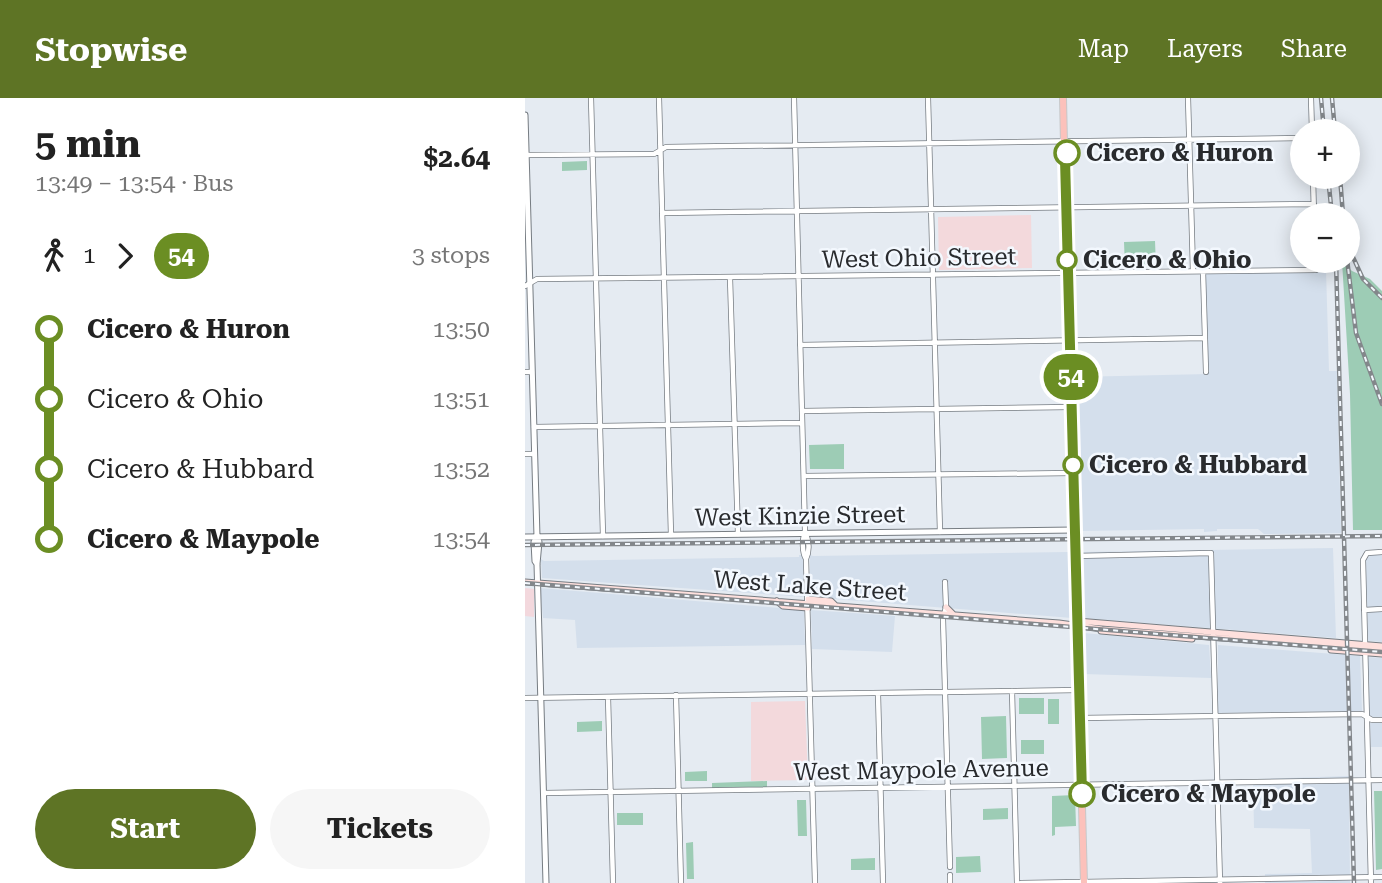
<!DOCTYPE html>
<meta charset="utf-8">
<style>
:root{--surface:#fff;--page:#f6f6f6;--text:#222;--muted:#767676;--accent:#5e7425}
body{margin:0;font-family:"Roboto Serif",serif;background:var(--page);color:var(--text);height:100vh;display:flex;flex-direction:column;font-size:26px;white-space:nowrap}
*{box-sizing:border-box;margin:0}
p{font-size:23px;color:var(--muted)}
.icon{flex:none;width:38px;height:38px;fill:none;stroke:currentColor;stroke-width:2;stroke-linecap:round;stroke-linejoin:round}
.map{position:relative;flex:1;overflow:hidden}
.side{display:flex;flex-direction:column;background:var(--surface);width:525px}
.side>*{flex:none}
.badge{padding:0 14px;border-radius:23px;font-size:24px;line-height:46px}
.fabs{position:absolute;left:765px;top:21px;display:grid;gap:14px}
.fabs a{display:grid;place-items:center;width:70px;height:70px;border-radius:50%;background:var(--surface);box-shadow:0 4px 18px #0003;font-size:35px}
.map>.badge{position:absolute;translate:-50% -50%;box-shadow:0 0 0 4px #fff}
.legs{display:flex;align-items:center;gap:10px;height:77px;padding:0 35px;font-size:23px}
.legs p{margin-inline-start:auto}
.overview{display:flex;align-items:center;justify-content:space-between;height:119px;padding:0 35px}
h1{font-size:38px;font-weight:700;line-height:52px}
.button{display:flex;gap:14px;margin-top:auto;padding:14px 35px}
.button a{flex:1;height:80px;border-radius:42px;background:var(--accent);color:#fff;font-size:28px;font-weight:700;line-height:80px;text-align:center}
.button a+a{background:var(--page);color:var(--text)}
ul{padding:0 35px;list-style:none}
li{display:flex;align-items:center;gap:24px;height:70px;font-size:26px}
li i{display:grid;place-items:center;width:10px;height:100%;margin:0 9px;background:currentColor}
li i::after{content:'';width:18px;height:18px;margin:-9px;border:5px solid;border-radius:50%;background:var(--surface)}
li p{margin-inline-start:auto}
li:first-child i{background:linear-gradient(#0000 50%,currentColor 0)}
li:last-child i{background:linear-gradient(currentColor 50%,#0000 0)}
header{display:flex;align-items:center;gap:42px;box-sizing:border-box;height:98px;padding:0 35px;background:var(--accent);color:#fff}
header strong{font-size:33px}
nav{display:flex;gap:38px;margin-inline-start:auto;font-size:24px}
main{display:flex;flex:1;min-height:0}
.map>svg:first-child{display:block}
.commercial{fill:#f3d8dd}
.built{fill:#d4dfec}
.education{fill:#f3d9dc}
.green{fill:#9dccb5}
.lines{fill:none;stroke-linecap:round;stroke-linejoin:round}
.minor-casing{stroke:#767c82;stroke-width:6}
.tertiary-casing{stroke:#767c82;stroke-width:7}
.secondary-casing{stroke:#767c82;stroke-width:7}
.primary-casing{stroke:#c7c8c9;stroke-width:8}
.minor{stroke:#fff;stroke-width:4.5}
.tertiary{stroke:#fff;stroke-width:5}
.secondary{stroke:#fee0dd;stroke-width:5}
.primary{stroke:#fcc1bb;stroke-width:6}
.rail-casing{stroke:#83878b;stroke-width:4.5}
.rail{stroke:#f3f8fe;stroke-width:2;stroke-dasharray:5;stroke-linecap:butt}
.line-1-casing{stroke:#fff;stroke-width:16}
.line-1{stroke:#6b8e23;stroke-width:10}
.stop-1-dot{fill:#fff;stroke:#6b8e23;stroke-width:3.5}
.labels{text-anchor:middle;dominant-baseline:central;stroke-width:5;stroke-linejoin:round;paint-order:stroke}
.stop-label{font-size:24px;font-weight:bold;fill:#292b2e;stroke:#f3f8fe;text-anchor:start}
.street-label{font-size:24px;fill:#292b2e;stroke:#f3f8fe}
</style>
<header>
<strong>Stopwise</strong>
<nav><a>Map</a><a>Layers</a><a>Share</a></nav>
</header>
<main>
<section class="side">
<div class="overview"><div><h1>5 min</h1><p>13:49 – 13:54 · Bus</p></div><b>$2.64</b></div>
<div class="legs"><svg class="icon" aria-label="walk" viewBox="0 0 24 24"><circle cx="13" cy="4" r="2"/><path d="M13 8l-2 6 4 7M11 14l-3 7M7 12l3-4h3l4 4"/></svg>1<svg class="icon" aria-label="forward" viewBox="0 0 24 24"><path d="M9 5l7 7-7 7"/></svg><b class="badge" style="background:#6b8e23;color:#fff">54</b><p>3 stops</p></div>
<ul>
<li><i style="color:#6b8e23"></i><b>Cicero &amp; Huron</b><p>13:50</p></li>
<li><i style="color:#6b8e23"></i><span>Cicero &amp; Ohio</span><p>13:51</p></li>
<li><i style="color:#6b8e23"></i><span>Cicero &amp; Hubbard</span><p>13:52</p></li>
<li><i style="color:#6b8e23"></i><b>Cicero &amp; Maypole</b><p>13:54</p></li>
</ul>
<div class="button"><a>Start</a><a>Tickets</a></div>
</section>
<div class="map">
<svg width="857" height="785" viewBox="0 0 857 785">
<rect width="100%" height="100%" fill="#e5ebf2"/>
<path class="commercial" d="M0 490 9 491V519L0 518Z"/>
<path class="built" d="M801 172 804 273H812L816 435 739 436 733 431H692V433L679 434V431L554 433 549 279 683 276 680 175Z
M808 450 811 540 557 520 555 451 558 454Z
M543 451H545L547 520 285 499V457L288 458 543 454Z
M274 457H278L279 499 17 480 16 461 19 463 274 459Z
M846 457H857V544L843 543 841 461Z
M15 490 279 512 280 547 52 550 50 522 18 520Z
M286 512 370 518 367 554 287 551Z
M559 535 684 547 686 580 558 576Z
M693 547 835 558 837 613 693 615Z
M843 559 857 560V619H844Z
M845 625H857V649H846Z
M824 678 825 785H740V776L787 775 785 731 729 730 728 681Z"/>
<path class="education" d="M506 117 507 170 414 172 413 119Z
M280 603 283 682 226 683V604Z"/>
<path class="green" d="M62 63V72L37 73V64Z
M630 143 631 168 600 169 599 144Z
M817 163 827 173 845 181 857 193V432H828L825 296Z
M319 346V371H285L284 347Z
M494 600H519V616H494Z
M523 601H534V626H523Z
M481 618 482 660 457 661 456 619Z
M77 623V633L52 634V624Z
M496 642H519V656H496Z
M182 673V683H160V674Z
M242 683V689L187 690V685Z
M849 693H857V771L851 772Z
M550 697 551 728 530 729V737L527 738V698Z
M272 702H281L282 738H273Z
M483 710V721L458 722V711Z
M92 715H118V727H92Z
M168 744 169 781H162L161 745Z
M455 758 456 774 431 775V759Z
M350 760V772H326V761Z"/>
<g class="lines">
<defs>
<path id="minor" d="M66 0 78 438
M134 0 146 437
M269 0 280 434C277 442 277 454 281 461
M403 0 415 434
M663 0 668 173
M786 0 787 33
M0 57 129 56 141 49 777 40
M788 79 789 117
M137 115 789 106
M678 173 681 274
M205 180 213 436
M0 188 12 181 791 172V163
M275 247 680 240
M0 274H7
M277 313 546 309
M9 329 277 325
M0 356H9
M279 378 548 375
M280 434C284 442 285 453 281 461L290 785
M550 458 686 455 695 785
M420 484 421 509 418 521 425 769
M839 512 857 511
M487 593 492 785
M353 596 358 785
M151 597 156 785
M83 599 88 785
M0 600 554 592
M555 620 837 616 847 622H857
M19 695 857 682
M425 777V785
M496 785 857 779
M846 785 838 462 842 455 857 454"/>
<path id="tertiary" d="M0 17 12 439 14 444 12 466 21 785
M0 439 550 432
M12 439 9 444 10 463 12 466"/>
<path id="secondary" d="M0 484 534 525 577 531 857 552
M283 501 306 503 311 508
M252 503 258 508 283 510
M421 509 429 517
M552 523 857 548
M576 533 667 541
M806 552 857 556"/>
<path id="primary" d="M538 0 539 45 542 51 540 61 559 785"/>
</defs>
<use href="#minor" class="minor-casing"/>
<use href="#tertiary" class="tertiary-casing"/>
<use href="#secondary" class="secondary-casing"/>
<use href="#primary" class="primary-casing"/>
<use href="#minor" class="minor"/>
<use href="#tertiary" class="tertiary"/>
<use href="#secondary" class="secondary"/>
<use href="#primary" class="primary"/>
<defs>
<path id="rail" d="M796 0 799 33
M807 0 810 33
M803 79 807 117
M815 79 818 117
M822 146 838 181 857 200
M822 161 831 235 857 306
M811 163 829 785
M0 447 857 438
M0 485 857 554"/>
</defs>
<use href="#rail" class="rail-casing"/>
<use href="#rail" class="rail"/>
</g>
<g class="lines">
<defs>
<path id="line-1" d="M542 55 540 61 557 696"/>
</defs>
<use href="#line-1" class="line-1-casing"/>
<use href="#line-1" class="line-1"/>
</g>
<g class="stop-1-dot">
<circle cx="542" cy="55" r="12"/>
<circle cx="542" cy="162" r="9"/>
<circle cx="548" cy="367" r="9"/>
<circle cx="557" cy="696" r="12"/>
</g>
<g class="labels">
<g class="stop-label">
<text x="561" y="55">Cicero &amp; Huron</text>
<text x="558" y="162">Cicero &amp; Ohio</text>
<text x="564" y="367">Cicero &amp; Hubbard</text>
<text x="576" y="696">Cicero &amp; Maypole</text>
</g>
<g class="street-label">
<text transform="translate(394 160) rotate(-1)">West Ohio Street</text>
<text transform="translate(275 418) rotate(-1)">West Kinzie Street</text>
<text transform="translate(285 488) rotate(4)">West Lake Street</text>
<text transform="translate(396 672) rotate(-1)">West Maypole Avenue</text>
</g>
</g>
</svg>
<div class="fabs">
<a>+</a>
<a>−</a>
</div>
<b class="badge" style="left:546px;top:279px;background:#6b8e23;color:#fff">54</b>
</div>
</main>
